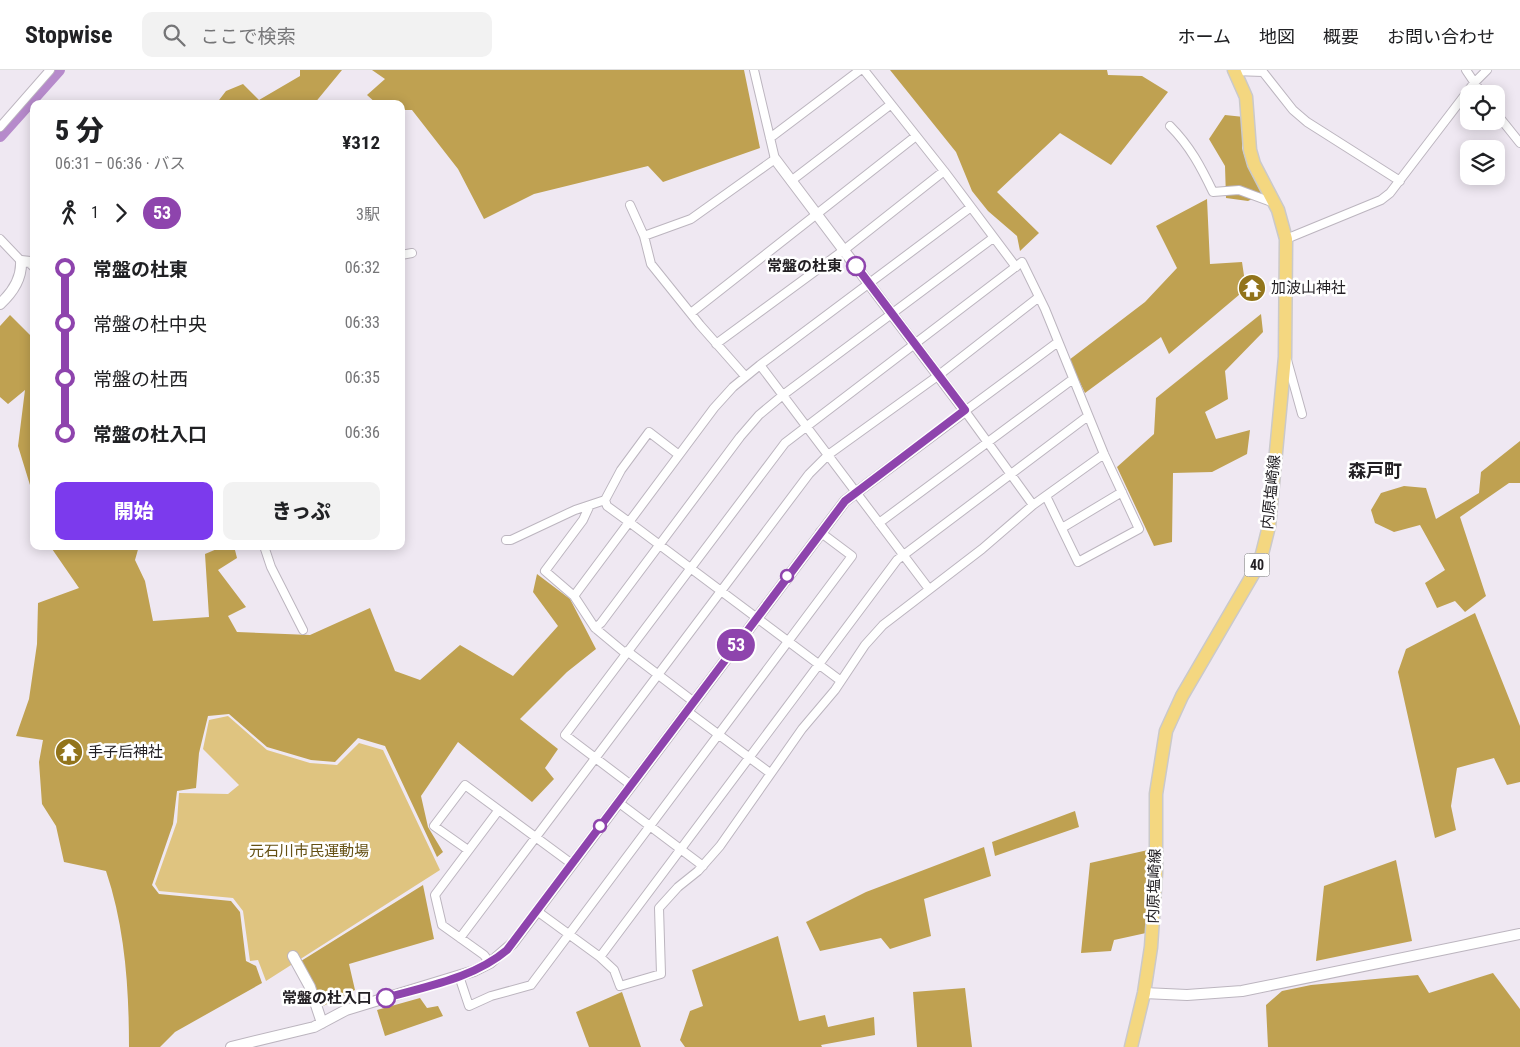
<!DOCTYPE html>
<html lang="ja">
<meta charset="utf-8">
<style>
:root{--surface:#fff;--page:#f2f2f2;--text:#202124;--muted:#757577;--line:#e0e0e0;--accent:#7c3aed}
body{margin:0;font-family:"Roboto Condensed","Noto Sans JP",sans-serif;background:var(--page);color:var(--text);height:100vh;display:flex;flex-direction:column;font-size:19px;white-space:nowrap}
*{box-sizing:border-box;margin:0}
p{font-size:16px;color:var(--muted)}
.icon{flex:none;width:28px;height:28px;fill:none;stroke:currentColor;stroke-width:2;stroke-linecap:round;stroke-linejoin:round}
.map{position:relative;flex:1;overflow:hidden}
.drawer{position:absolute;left:30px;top:30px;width:375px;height:450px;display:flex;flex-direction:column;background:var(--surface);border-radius:10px;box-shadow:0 2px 12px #0003}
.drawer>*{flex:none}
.badge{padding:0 10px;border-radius:16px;font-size:18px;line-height:32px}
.tools{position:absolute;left:1460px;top:15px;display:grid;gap:10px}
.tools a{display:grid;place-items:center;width:45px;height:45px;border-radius:10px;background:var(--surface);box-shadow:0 2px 12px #0003;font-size:25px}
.map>.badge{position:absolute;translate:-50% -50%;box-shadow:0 0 0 2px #fff}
.legs{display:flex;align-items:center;gap:8px;height:55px;padding:0 25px;font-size:16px}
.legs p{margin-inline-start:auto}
.overview{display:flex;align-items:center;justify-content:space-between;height:85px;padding:0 25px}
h1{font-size:28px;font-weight:800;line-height:38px}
.cta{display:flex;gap:10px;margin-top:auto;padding:10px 25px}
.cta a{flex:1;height:58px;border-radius:10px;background:var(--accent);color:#fff;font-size:20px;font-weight:800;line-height:58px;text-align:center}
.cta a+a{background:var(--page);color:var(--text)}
ul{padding:0 25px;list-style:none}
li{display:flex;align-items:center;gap:18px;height:55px;font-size:19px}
li i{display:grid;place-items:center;width:8px;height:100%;margin:0 6px;background:currentColor}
li i::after{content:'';width:12px;height:12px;margin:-6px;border:4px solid;border-radius:50%;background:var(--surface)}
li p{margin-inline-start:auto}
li:first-child i{background:linear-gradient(#0000 50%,currentColor 0)}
li:last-child i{background:linear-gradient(currentColor 50%,#0000 0)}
header{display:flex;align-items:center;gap:30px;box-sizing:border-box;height:70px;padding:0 25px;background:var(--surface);border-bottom:1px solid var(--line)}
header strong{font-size:24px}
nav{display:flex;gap:28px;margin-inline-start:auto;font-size:18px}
.search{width:350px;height:45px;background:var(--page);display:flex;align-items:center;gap:12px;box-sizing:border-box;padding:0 18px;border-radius:10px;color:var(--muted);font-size:19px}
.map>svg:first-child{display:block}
.green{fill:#dfc480}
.forest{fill:#bfa151}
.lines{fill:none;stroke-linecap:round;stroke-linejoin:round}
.river{stroke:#b68acb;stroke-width:12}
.minor-casing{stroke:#bcb5bf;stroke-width:10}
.tertiary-casing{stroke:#bcb5bf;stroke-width:12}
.primary-casing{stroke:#cac9ca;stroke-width:15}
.minor{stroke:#fff;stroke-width:8}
.tertiary{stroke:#fff;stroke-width:10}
.primary{stroke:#f4d780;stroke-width:12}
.line-1-casing{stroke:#fff;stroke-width:11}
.line-1{stroke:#8e44ad;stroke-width:8}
.stop-1-dot{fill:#fff;stroke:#8e44ad;stroke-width:2.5}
.labels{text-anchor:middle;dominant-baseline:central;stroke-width:5;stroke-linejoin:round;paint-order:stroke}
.shield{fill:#fff;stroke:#656366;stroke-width:1}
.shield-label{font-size:14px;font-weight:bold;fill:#232024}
.stop-label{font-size:15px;font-weight:bold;fill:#232024;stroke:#fff;text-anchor:end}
.poi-label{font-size:15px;fill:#232024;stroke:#fff;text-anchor:start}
.street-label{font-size:15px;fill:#232024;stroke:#fff}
.park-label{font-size:15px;fill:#655013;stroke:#fff}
.quarter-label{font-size:18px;font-weight:bold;fill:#232024;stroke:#fff}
</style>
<header>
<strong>Stopwise</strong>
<div class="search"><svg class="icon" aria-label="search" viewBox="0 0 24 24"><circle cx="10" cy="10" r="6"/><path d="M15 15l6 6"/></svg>ここで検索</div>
<nav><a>ホーム</a><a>地図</a><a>概要</a><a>お問い合わせ</a></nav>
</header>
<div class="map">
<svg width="1520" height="977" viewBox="0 0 1520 977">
<rect width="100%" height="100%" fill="#efe8f2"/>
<path class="green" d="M228 646 267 680 310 693 337 695 359 673 383 680 440 800 266 911 258 890 250 891 243 841 233 828 159 821 155 814 177 752 179 723 228 724 239 715 203 679 209 650Z"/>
<path class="forest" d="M300 0H342L314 34H216L226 21 243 14 259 30 300 6Z
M372 0H744L760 78 663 112 648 96 534 124 484 149 458 99 412 40H401V34H377L367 25 385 9Z
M890 0H1107L1108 5 1142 6 1168 22 1111 95 1060 63 997 122 1039 163 1020 181 1017 166 988 141 972 121 956 82Z
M1225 45 1244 47 1242 78 1248 97 1262 124 1248 131 1226 128 1225 96 1209 69Z
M1207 129 1210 194 1242 192 1246 219 1169 284 1161 267 1085 323 1069 290 1145 232 1177 198 1156 156Z
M1261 244 1263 262 1225 301 1228 329 1205 342 1216 369 1250 360 1247 384 1212 402 1173 403 1172 472 1154 476 1117 397 1154 364 1156 328Z
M10 245 34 269V428L18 376 25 320 8 334 0 327V256Z
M1520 371V413H1509L1460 447 1486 526 1465 542 1455 531 1437 538 1425 513 1445 500 1420 455 1394 462 1375 453 1371 440 1381 423 1404 416 1426 418 1436 449 1479 423 1481 402Z
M50 476H139L135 490 145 511 153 551 209 547 205 484 224 476H234L237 488 218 500 246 537 228 546 237 562 310 565 370 538 395 601 420 610 460 575 513 606 558 556 533 522 537 504 570 529 596 579 567 602 520 649 558 679 545 698 554 709 532 732 458 672 421 726 428 757 443 782 437 787 385 676 358 668 335 692 311 690 267 677 229 644 208 646 199 683 196 718 177 721 173 754 152 815 159 824 231 831 240 842 246 891 256 896 262 913 175 962 160 977H129C129 918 125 857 106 801L64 792 56 756 42 734 39 692 43 670 16 666 29 629 37 574 38 533 79 518Z
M1475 543 1520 656V712L1507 715 1494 688 1457 698 1451 736 1456 760 1435 768 1398 602 1406 579Z
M1075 741 1079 757 995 786 992 772Z
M984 777 991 806 924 829 931 866 890 879 881 868 820 881 806 852 866 822Z
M1148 780 1151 843 1146 863 1114 870 1111 881 1081 883 1090 793Z
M1396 790 1412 871 1316 891 1324 816Z
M423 815 434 869 349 894 355 920 323 936 301 891Z
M778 866 799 951 825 945 828 957 874 947 875 965 821 975 822 977H685L680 970 690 941 703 936 692 900Z
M1493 903 1520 939V977H1268L1266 935 1282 921 1311 915 1418 905 1429 923Z
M965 918 972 977H917L913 922Z
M622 922 641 977H589L576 942Z
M420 928 427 938 438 936 443 946 385 966 377 940Z"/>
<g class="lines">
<path class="river" d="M0 66 59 0"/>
<defs>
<path id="minor" d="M864 0 944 101 1016 197
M1466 0 1482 24
M1234 1 1263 2 1293 40 1307 52 1400 111
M1496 43 1520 73
M1170 56C1190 76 1201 97 1213 122L1239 120 1274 133
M0 57 50 0
M770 68 860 0
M791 111 890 35
M630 135 644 166 651 194 700 255 745 306
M644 166 691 149 775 89 754 0
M0 169 21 191
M1286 169 1381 130 1390 123 1474 13 1487 0
M401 185 412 183
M691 243 916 66
M716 274 844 180 944 101
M1287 290 1302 344
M760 295 929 519
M605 430 607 436 629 452 841 611
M1033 435 965 341 1058 272
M589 437 583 450 545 501 574 526 595 558 625 583
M879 453 1073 309
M1062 458 1122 422
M506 470H511L575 440 605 430 621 400 649 362 679 385
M264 476 271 497 303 560
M574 526 714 338 733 317 760 295 971 137
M595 558 601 553 740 367 759 345 783 325 993 168
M627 581 694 632
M687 641 770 703
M631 715 565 665 785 373 1022 192 1045 239 1104 384 1139 459 1078 492 1046 426
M618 732 703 796
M468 780 434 756 465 715 572 794
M537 841 600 887 614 900 620 916 661 904 659 838 678 817 698 801 720 776 802 659 835 620 865 575 883 555 982 479 1033 435 1104 384
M460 868 809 404 828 385 939 305 1039 227
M600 887 897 490 1088 346
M490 893 484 885 442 855 435 825 498 741
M459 906 469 936 491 926 531 915 852 486 820 462"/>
<path id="tertiary" d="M0 234C12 223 22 208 21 191L30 192 34 196
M293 886 310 917 322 953
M1144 923 1187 925 1242 921 1520 864
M231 977 314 957 346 940 474 901 490 893 513 873 845 431 965 341 775 89"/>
<path id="primary" d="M1131 977 1144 923 1151 877 1156 803V724L1166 661 1182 626 1256 499 1262 484 1269 456 1285 287 1286 169 1278 140 1254 94 1250 80 1246 27 1234 0"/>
</defs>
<use href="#minor" class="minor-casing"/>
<use href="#tertiary" class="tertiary-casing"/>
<use href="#primary" class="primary-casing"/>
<use href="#minor" class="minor"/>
<use href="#tertiary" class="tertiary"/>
<use href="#primary" class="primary"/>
</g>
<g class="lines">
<defs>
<path id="line-1" d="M386 928C427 916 474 908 507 880L845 431 965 340 856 196"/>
</defs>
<use href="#line-1" class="line-1-casing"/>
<use href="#line-1" class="line-1"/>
</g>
<defs>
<symbol id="temple-disc" viewBox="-11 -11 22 22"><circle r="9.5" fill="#92741b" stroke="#fff"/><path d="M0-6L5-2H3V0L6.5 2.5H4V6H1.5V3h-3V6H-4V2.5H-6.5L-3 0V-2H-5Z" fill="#fff"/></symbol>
</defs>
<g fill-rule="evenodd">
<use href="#temple-disc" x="1236" y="202" width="32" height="32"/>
<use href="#temple-disc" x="53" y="666" width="32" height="32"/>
</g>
<g class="stop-1-dot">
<circle cx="856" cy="196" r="9"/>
<circle cx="787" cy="506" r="6"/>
<circle cx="600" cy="756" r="6"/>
<circle cx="386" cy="928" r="9"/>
</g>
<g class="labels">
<rect class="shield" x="1244.5" y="483.5" width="25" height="23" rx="4"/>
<g class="shield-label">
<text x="1257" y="495">40</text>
</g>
<g class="stop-label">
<text x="842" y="196">常盤の杜東</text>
<text x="372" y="928">常盤の杜入口</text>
</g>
<g class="poi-label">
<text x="1271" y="218">加波山神社</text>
<text x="88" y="682">手子后神社</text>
</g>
<g class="street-label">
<text transform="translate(1271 422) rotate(-84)">内原塩崎線</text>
<text transform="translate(1154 816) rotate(-88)">内原塩崎線</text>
</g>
<g class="park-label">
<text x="309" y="781">元石川市民運動場</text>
</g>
<g class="quarter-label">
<text x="1375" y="400">森戸町</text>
</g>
</g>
</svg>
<div class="tools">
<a><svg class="icon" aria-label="locate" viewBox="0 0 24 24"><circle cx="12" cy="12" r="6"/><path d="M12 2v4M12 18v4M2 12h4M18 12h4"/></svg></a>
<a><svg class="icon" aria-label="layers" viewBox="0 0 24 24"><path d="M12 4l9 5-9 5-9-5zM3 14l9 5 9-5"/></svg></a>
</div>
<b class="badge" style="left:736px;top:575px;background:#8e44ad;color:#fff">53</b>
<section class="drawer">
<div class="overview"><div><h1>5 分</h1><p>06:31 – 06:36 · バス</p></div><b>¥312</b></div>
<div class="legs"><svg class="icon" aria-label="walk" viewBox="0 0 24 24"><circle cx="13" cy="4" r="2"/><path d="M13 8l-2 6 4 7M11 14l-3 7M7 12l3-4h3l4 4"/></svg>1<svg class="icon" aria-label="forward" viewBox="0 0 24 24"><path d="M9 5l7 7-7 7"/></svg><b class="badge" style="background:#8e44ad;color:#fff">53</b><p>3駅</p></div>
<ul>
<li><i style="color:#8e44ad"></i><b>常盤の杜東</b><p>06:32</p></li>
<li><i style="color:#8e44ad"></i><span>常盤の杜中央</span><p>06:33</p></li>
<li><i style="color:#8e44ad"></i><span>常盤の杜西</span><p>06:35</p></li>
<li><i style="color:#8e44ad"></i><b>常盤の杜入口</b><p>06:36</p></li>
</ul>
<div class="cta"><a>開始</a><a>きっぷ</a></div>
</section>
</div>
